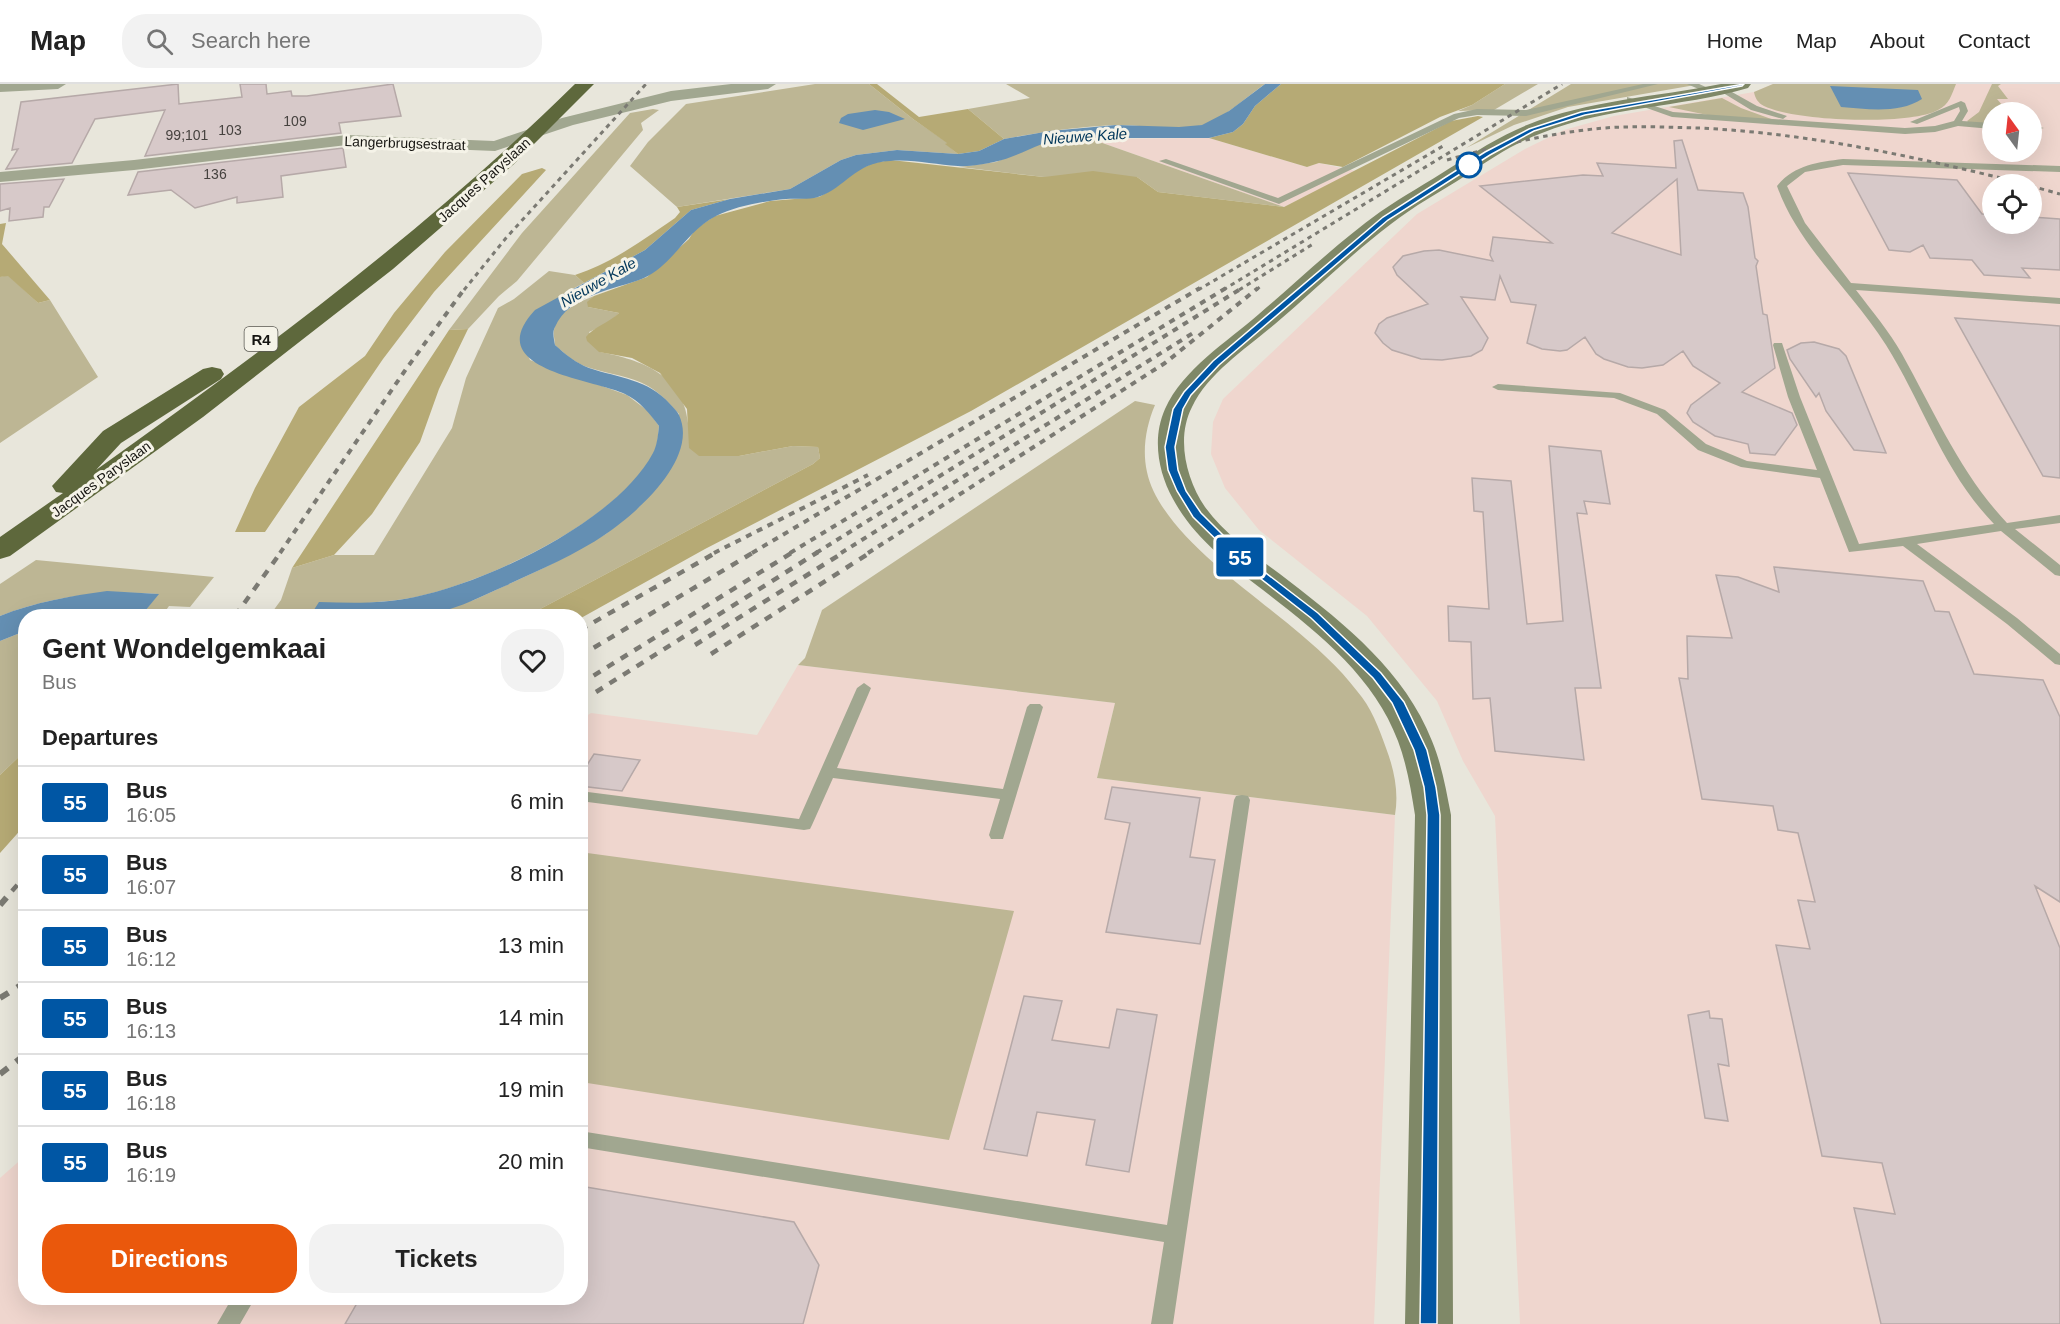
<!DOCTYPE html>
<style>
:root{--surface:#fff;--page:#f2f2f2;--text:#222;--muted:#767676;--line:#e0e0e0;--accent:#ea580c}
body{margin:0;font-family:Helvetica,sans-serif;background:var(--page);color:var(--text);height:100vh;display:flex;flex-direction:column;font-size:22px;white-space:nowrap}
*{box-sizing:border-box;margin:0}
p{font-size:20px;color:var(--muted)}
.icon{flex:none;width:33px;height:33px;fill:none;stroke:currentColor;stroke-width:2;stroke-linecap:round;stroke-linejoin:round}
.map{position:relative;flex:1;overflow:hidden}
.drawer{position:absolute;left:18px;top:525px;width:570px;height:696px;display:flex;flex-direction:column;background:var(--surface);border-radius:24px;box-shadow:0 6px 24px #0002}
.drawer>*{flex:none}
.badge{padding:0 12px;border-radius:4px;font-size:21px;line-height:39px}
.needle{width:39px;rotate:345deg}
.tools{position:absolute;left:1982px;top:18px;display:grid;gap:12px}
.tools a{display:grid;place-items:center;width:60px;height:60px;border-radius:50%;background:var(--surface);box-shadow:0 6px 24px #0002;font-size:30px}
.map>.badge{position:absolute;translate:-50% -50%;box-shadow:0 0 0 3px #fff}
h2{padding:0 24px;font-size:22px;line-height:54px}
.round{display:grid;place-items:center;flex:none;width:63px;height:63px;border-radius:24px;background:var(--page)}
.overview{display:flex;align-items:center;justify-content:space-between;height:102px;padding:0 24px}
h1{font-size:28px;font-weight:700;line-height:45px}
.button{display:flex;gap:12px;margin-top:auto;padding:12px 24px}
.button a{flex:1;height:69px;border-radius:24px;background:var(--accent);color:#fff;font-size:24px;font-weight:700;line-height:69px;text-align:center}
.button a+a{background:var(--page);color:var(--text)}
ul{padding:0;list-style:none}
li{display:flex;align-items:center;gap:18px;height:72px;padding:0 24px;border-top:2px solid var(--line)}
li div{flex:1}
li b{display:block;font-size:22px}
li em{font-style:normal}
li .badge{min-width:66px;font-weight:700;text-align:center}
header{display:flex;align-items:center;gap:36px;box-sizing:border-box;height:84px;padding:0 30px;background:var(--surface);border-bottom:2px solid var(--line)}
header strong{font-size:28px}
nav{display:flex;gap:33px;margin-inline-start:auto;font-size:21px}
.search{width:420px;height:54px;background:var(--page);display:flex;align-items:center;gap:15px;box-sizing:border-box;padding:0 21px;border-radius:24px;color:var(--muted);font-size:22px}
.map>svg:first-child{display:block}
.industrial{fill:#efd6ce;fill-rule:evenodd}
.green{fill:#bdb694}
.forest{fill:#b6aa75}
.water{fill:#648fb3}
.building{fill:#d7c9c9;stroke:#b6a9a8;stroke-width:1.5;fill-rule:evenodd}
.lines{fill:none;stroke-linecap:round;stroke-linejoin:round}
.service{fill:#a1a790;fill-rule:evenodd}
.minor{fill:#a1a790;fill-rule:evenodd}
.secondary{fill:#7f8867;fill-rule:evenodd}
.trunk{fill:#5e683c;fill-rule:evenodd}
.rail-far3{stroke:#7b7a73;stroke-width:3;stroke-dasharray:4.5 4.5;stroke-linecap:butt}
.rail-far2{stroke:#7b7a73;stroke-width:4;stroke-dasharray:6 6;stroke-linecap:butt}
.rail-far1{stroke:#7b7a73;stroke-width:4.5;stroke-dasharray:8 8;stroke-linecap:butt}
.rail{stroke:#7b7a73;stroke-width:6;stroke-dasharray:10 10;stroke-linecap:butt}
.line{fill:#0056a4;stroke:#fff;stroke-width:1.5}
.stop-dot{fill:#fff;stroke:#0056a4;stroke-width:3}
.labels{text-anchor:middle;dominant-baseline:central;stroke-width:6;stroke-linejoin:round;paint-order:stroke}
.number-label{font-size:14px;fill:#46423f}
.far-street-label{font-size:14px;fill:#161511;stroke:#f5f3e8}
.far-water-label{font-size:15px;font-style:italic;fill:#003659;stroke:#f5f3e8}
.shield{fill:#f5f3e8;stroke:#595852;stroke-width:1.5}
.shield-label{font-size:15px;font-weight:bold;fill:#161511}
</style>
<header>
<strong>Map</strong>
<div class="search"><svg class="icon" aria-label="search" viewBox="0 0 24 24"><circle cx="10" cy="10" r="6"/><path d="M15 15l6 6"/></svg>Search here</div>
<nav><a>Home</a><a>Map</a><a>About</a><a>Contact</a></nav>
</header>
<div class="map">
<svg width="2060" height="1240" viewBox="0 0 2060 1240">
<rect width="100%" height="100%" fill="#e8e6db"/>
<path class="industrial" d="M1773 0H2060V1240H1520L1495 732 1463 677 1437 617 1367 532 1259 446 1225 404 1211 370 1213 338 1223 315 1417 130 1525 65 1564 46 1614 32 1754 8ZM1992 28H2031V68H1992ZM1992 100H2031V140H1992Z
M1209 54 1307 83 1319 79 1356 87 1284 123 1091 55Z
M798 581 1115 619 1097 694 1395 731 1374 1240H0V1094L25 1072 26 1214H580V636L591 629 757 651Z"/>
<path class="green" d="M815 0H869L913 35 948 59 946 60 958 70 897 66 856 71 841 76 790 105 677 123 630 82 648 58 686 20Z
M1006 0H1265C1246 13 1225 34 1203 41 1175 49 1142 40 1114 41 1077 43 1040 48 1004 55L968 25 1030 14Z
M1505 0H1538L1494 26 1458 27 1472 21Z
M1571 0H1701L1568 23 1514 41 1466 64Z
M1773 0H1956C1952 10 1949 21 1938 26 1909 42 1794 37 1764 22 1758 19 1755 14 1754 8Z
M1992 0H2001L1998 2 2008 15H1997L2008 28H1992V40L1968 38 1967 37 1979 28Z
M1722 14 1741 24 1774 36 1717 33 1669 23Z
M653 25 659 26 641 39 643 46 517 197 499 212 468 245 449 246 522 149 630 29Z
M1067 54 1091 55 1284 123 1158 108 1137 93H1044L960 83 996 78 1044 58Z
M549 187 575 191 584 199 563 210 520 253 530 276 627 311 648 327 659 342C658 351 658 361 654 369 618 437 488 497 416 513 398 517 379 517 361 520 336 524 315 532 289 532L292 528 273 527 281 516 292 484 334 471H374L452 344 466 294 498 224 514 215Z
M8 191 38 219 50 216 98 293 0 359V193Z
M594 212 588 218V223L619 229 609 239 589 248 600 268C641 276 683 290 688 339L739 372 793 362 818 363 820 374 813 380 527 532H419L474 516 548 482 606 450 640 422 679 330C669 319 660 309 648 302 630 292 609 290 590 284 576 280 565 270 555 261 555 257 553 250 554 246 556 228 579 218 594 212Z
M1135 317 1155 321C1146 342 1142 366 1147 388 1159 446 1248 506 1292 543 1315 562 1339 583 1357 607 1371 623 1379 644 1386 664 1394 685 1399 708 1395 731L1097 694 1115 619 798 581 805 574 822 526Z
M36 476 214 493 190 523 169 522 162 532H141L158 510C103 506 52 512 0 532V500Z
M25 547V667L0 691V557Z
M580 768 1014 827 949 1056 581 998Z"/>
<path class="forest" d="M869 0H877L919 33 968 25 1004 55 979 67 958 70 945 60 947 59 913 35Z
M1281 0H1505L1472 21 1440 33 1343 83 1319 79 1307 83 1209 54 1233 48 1243 40 1255 22Z
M1478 32 1483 33 971 327 705 465 581 534 527 532 813 380 820 374 818 363 793 362 739 372H699L689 364 687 325 660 289 632 274 599 268 587 257 586 253C592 244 610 238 619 229L588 223 587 218 594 212 647 193 689 155 695 145 715 132 770 117 819 113 833 105 854 88 873 79 891 76 1044 93 1093 87 1137 93 1158 108 1284 123 1451 37Z
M542 84 546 86 434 208 383 275 265 448H235L255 404 299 323 365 272 394 229 445 168 522 90Z
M730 115 691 126 645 166 584 199 575 191C614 178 641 157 675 134L680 128 677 123Z
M6 139 2 160 50 216 38 219 8 192 0 193V140Z
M468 245 439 305 420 358 372 430 334 471 292 484 449 246Z
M25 667V741L0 769V691Z"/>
<path class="water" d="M1265 0H1281L1255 22 1243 40 1233 48 1209 54H1067C1041 56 1020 73 994 78 983 80 970 83 958 82 936 81 913 75 890 77 854 79 847 103 818 113 808 116 797 114 786 115 764 117 736 122 716 132 687 146 674 180 644 194 615 206 569 210 555 243 552 248 554 255 555 261 565 270 576 279 589 284 619 294 648 295 670 320 673 323 677 327 679 331 699 374 638 428 606 450 575 471 539 486 505 502 478 514 449 529 419 532 387 537 343 533 310 532L319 518C352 519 383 520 415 513 488 498 617 437 653 369 657 362 658 351 659 342 650 330 640 317 625 310 593 295 479 286 535 226L645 166 691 126 730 115 790 105 841 76 856 71 897 66 958 70 979 67 1004 55 1050 47 1116 41 1179 43 1202 41 1229 27Z
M1830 2 1918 6 1922 15C1899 30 1867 25 1841 23Z
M875 26 889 28 905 35 863 46 839 39 841 34 848 30Z
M107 507 159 510 141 532H26L25 547 0 557V532C35 518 70 512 107 507Z"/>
<path class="building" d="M178 0 179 20 242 13 240 0H266L267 10 291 7 292 12H307L393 0 401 32 339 39 341 49 145 72 165 26 95 35 72 79 6 85 18 65 12 66 21 18Z
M1682 56 1698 106 1743 109 1748 123 1755 174 1758 177 1756 182 1763 230 1767 231 1775 284 1742 308 1792 329 1797 341 1775 371 1750 369 1748 360 1715 352 1693 338 1687 329 1691 321 1720 299 1693 282 1683 267 1663 281 1642 284 1628 283 1604 275 1596 270 1585 253 1567 266 1560 267 1542 265 1527 259 1536 221 1511 218 1500 192 1495 216 1461 213 1488 254 1482 266 1471 272 1442 276 1421 275 1392 266 1383 259 1375 249 1379 240 1387 234 1428 220 1397 191 1393 183 1403 172 1424 167 1439 166 1493 177 1490 171 1493 153 1552 159 1480 102 1583 91 1603 92 1597 79 1676 84 1674 57ZM1677 95 1681 171 1612 149Z
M343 64 346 83 281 92 283 113 237 119V113L195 124 171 106 128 111 138 88Z
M1848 89 1957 96 1982 130H1992V140H2031V133L2060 135V186L2022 184 2030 194 1984 191 1972 176 1930 174 1923 161 1910 168 1889 166Z
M64 95 49 123H44L43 133 9 137 10 124 0 127V100Z
M1955 234 2060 242V394L2043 392Z
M1814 258 1839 265 1846 272 1886 369 1854 366 1826 327 1819 309 1816 313 1790 275 1787 266 1801 259Z
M1549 362 1601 367 1610 420 1584 417 1587 430 1577 429 1601 604H1575L1584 676 1495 667 1490 614 1473 615 1471 558 1449 557 1448 522 1489 525 1483 428 1474 427 1472 394 1511 397 1527 540 1563 537Z
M1774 483 1923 497 1935 527 1949 528 1974 590 2043 596 2060 633V818L2035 802 2060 864V1240H1881L1854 1124 1895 1130 1882 1079 1822 1072 1776 861 1810 865 1798 816 1815 818 1798 749 1778 746 1773 722 1702 715 1679 594 1688 595 1687 552 1732 554 1716 491 1738 493 1779 508Z
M594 670 640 676 622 707 580 702V681H587Z
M1112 703 1200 714 1190 773 1215 776 1200 860 1106 848 1130 739 1105 735Z
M1024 912 1062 917 1052 956 1109 964 1117 925 1157 931 1129 1088 1086 1081 1095 1036 1037 1028 1027 1072 984 1065Z
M1709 927 1710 934 1722 935 1727 967 1729 982 1718 980 1728 1037 1705 1034 1688 931Z
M580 1102 794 1138 819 1181 803 1240H345L360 1214H580Z"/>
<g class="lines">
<path class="service" d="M1643 0H1658L1526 32 1477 31 1459 34 1279 120 1159 77 1166 75 1278 114 1454 30 1477 25 1526 26Z
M1687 0H1699L1715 7 1708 9Z
M1723 3 1757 22 1787 32 1783 35 1751 26 1720 7 1719 5Z
M1627 13 1673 28 1905 44 1935 42 1954 37 1960 27 1959 23 1917 40 1910 38 1961 17 1965 19 1968 27 1962 37 1992 39V45L1958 42 1935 48 1905 50 1672 33 1627 17Z
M2031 41 2044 44 2031 47Z
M1843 75 2060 82V88L1843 81 1805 88 1787 102 1805 139 1851 199 2060 214V220L1856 206C1872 227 1889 247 1902 270 1935 329 1960 389 2007 439L2060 431V439L2015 445 2060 481V492L2055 491 2001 447 1917 460 2017 534 2060 570V581L2055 580 2007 540 1903 462 1849 468 1820 394 1741 383 1698 366 1657 330 1614 314 1498 306 1492 303 1498 300 1620 309 1665 326 1706 360 1747 377 1817 386 1788 313 1773 261 1774 259H1782L1800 313 1859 460 1994 440C1943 387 1924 322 1886 261 1852 207 1798 162 1777 102 1794 81 1818 78 1843 75Z
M864 599 871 604 837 684 1003 705 1027 623 1030 620H1040L1043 623 1003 755H991L989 751 1000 715 833 694 812 741 810 745 804 746 580 717V707L799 735 857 604Z
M1242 711 1248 712 1250 716 1173 1240H1151L1164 1158 580 1063V1047L1167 1141 1234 716 1236 712Z
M232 1214H255L240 1240H217Z"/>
<path class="minor" d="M0 0H66L58 5 0 8Z
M731 0H776L768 5 671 17 573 41 495 67 347 61 134 86 0 98V88L134 76 347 51 494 57 562 34 671 7Z"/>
<path class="secondary" d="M1721 0H1751L1748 4C1680 24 1608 22 1542 49 1514 59 1489 76 1465 92 1440 108 1414 122 1391 140 1350 171 1314 207 1275 240 1247 264 1208 289 1192 323 1176 354 1186 395 1205 423 1227 453 1260 475 1289 497 1346 541 1405 588 1432 657 1442 681 1446 706 1451 731L1453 1240H1405L1415 731C1411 706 1407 681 1398 657 1374 592 1316 547 1263 506 1229 480 1194 454 1173 415 1158 388 1152 354 1165 325 1183 285 1227 258 1259 230 1299 196 1337 159 1380 128 1403 112 1427 99 1450 84 1474 69 1499 52 1527 41 1589 16 1656 13 1721 0Z"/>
<path class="trunk" d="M575 0H594L514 80 393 185 203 333 10 472 0 475V453L63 409 56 408 52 402 103 347 203 285 212 283 221 285 224 290 221 295 121 359 96 386C263 267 429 144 575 0Z"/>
<path class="rail-far3" d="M1447 76C1493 63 1537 52 1585 46 1622 41 1661 43 1698 44 1809 49 1917 73 2025 100
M2031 102 2060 110
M464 206 506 154 646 0
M1198 206 1443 62
M1223 206 1562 0
M1239 206 1313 160
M1256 206 1261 202"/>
<path class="rail-far2" d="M280 469 404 288 465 204
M714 469 868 391
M752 469 1200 204
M790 469 1226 204
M816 469 1242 204
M841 469 1193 249
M868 469 1165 279 1258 204"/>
<path class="rail-far1" d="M235 532 281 468
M580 546 717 468
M695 561 844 468
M711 570 871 468
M580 572 754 468
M580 600 793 468
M596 608 818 468
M12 807 26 791"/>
<path class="rail" d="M0 821 13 806
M0 914 26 898
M0 990 26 970"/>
</g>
<path class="line" d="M1742 2 1585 31 1534 47 1490 71 1388 136 1219 281 1191 311 1183 325 1175 363 1178 386 1186 407 1201 429 1245 473 1318 529 1381 589 1404 618 1427 666 1436 703 1440 731 1437 1240H1420L1427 731 1424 703 1414 666 1392 619 1373 594 1311 534 1238 477 1193 433 1177 407 1168 386 1165 363 1173 325 1184 308 1213 277 1383 133 1485 68 1529 45 1581 28 1744 0Z"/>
<circle class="stop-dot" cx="1469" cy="81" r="12"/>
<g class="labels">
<g class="number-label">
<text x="295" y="37">109</text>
<text x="230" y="46">103</text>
<text x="187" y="51">99;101</text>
<text x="215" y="90">136</text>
</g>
<g class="far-street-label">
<text transform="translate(405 59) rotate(2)">Langerbrugsestraat</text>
<text transform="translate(484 96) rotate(-42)">Jacques Paryslaan</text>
<text transform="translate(101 395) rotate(-36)">Jacques Paryslaan</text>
</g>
<g class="far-water-label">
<text transform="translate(1085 52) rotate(-4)">Nieuwe Kale</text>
<text transform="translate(598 198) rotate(-30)">Nieuwe Kale</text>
</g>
<rect class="shield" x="244.5" y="243" width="33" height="24" rx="4.5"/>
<g class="shield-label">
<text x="261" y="255">R4</text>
</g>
</g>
</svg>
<div class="tools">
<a><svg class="needle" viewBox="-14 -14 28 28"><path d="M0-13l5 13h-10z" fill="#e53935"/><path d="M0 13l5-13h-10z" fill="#767676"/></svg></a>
<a><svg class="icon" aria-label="locate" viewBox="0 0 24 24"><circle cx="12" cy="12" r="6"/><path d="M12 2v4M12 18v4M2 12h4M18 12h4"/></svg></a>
</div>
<b class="badge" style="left:1240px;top:473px;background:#0056a4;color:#fff">55</b>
<section class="drawer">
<div class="overview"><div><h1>Gent Wondelgemkaai</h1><p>Bus</p></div><a class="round"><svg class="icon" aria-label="heart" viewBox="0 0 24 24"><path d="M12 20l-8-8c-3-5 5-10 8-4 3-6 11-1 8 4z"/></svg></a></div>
<h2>Departures</h2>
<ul>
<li><span class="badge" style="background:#0056a4;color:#fff">55</span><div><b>Bus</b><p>16:05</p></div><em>6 min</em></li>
<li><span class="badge" style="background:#0056a4;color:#fff">55</span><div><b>Bus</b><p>16:07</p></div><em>8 min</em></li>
<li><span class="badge" style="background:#0056a4;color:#fff">55</span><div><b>Bus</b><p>16:12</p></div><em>13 min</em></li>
<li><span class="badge" style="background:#0056a4;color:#fff">55</span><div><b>Bus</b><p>16:13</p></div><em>14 min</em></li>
<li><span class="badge" style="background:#0056a4;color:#fff">55</span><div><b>Bus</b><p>16:18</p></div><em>19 min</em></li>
<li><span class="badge" style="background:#0056a4;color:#fff">55</span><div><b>Bus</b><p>16:19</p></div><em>20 min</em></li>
</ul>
<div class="button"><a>Directions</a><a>Tickets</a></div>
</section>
</div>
